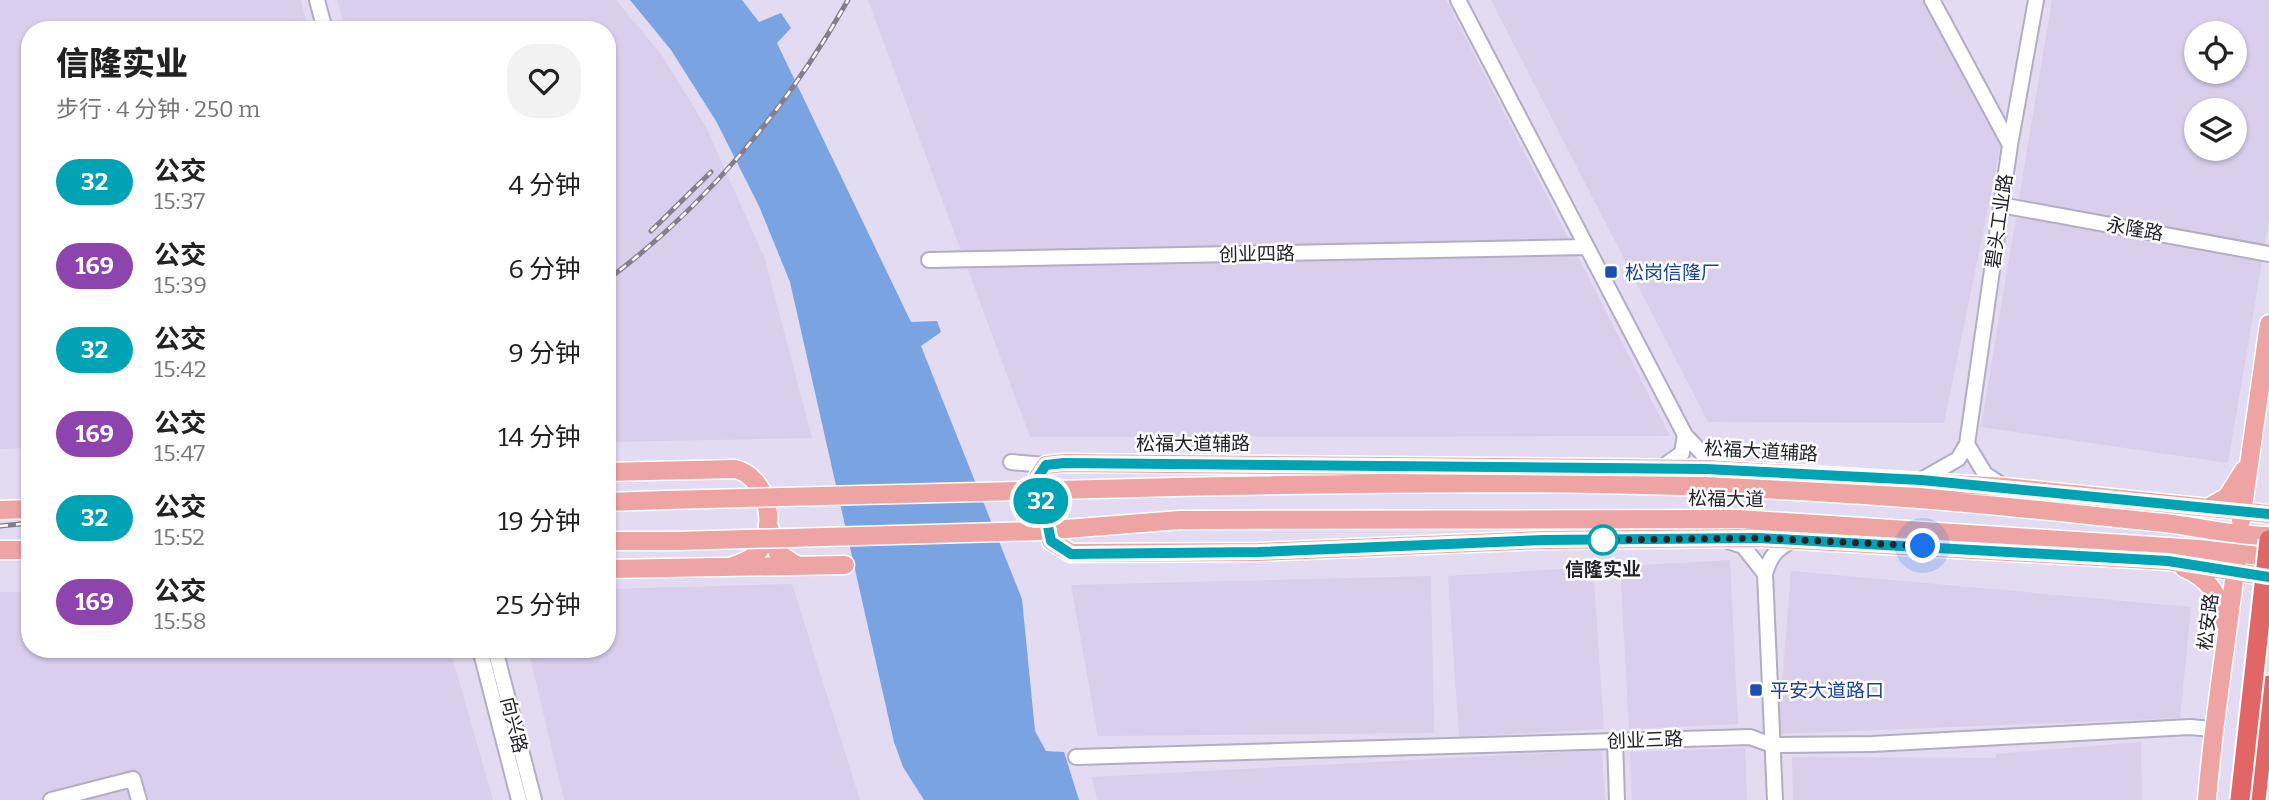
<!DOCTYPE html>
<html lang="zh">
<meta charset="utf-8">
<style>
:root{--surface:#fff;--page:#f2f2f2;--text:#222;--muted:#767676}
body{margin:0;font-family:Bitter,"Noto Sans SC",serif;background:var(--page);color:var(--text);height:100vh;display:flex;flex-direction:column;font-size:26px;white-space:nowrap}
*{box-sizing:border-box;margin:0}
p{font-size:23px;color:var(--muted)}
.icon{flex:none;width:38px;height:38px;fill:none;stroke:currentColor;stroke-width:2;stroke-linecap:round;stroke-linejoin:round}
.map{position:relative;flex:1;overflow:hidden}
.drawer{position:absolute;left:21px;top:21px;width:595px;height:637px;display:flex;flex-direction:column;background:var(--surface);border-radius:28px;box-shadow:0 2px 5px #0004}
.drawer>*{flex:none}
.badge{padding:0 14px;border-radius:23px;font-size:24px;line-height:46px}
.buttons{position:absolute;left:2184px;top:21px;display:grid;gap:14px}
.buttons a{display:grid;place-items:center;width:63px;height:63px;border-radius:50%;background:var(--surface);box-shadow:0 2px 5px #0004;font-size:35px}
.you{position:absolute;width:35px;height:35px;margin:-18px;border:5px solid #fff;border-radius:50%;background:#1a73e8;box-shadow:0 0 0 10px #1a73e833}
.map>.badge{position:absolute;translate:-50% -50%;box-shadow:0 0 0 4px #fff}
.round{display:grid;place-items:center;flex:none;width:74px;height:74px;border-radius:28px;background:var(--page)}
.head{display:flex;align-items:center;justify-content:space-between;height:119px;padding:0 35px}
h1{font-size:33px;font-weight:800;line-height:52px}
ul{padding:0;list-style:none}
li{display:flex;align-items:center;gap:21px;height:84px;padding:0 35px}
li div{flex:1}
li b{display:block;font-size:26px}
li em{font-style:normal}
li .badge{min-width:77px;font-weight:700;text-align:center}
.map>svg:first-child{display:block}
.built{fill:#d9cfed;fill-rule:evenodd}
.water{fill:#7aa4e1}
.lines{fill:none;stroke-linecap:round;stroke-linejoin:round}
.minor-casing{stroke:#b3adc3;stroke-width:18}
.major-casing{stroke:#fff;stroke-width:21}
.highway-casing{stroke:#fff;stroke-width:23}
.minor{stroke:#fff;stroke-width:14}
.major{stroke:#eda4a3;stroke-width:18}
.highway{stroke:#e16766;stroke-width:19}
.rail-casing{stroke:#837e8e;stroke-width:5}
.rail{stroke:#fff;stroke-width:2.5;stroke-dasharray:8;stroke-linecap:butt}
.major-bridge-casing{stroke:#fff;stroke-width:21;stroke-linecap:butt}
.highway-bridge-casing{stroke:#fff;stroke-width:23;stroke-linecap:butt}
.major-bridge{stroke:#eda4a3;stroke-width:18}
.highway-bridge{stroke:#e16766;stroke-width:19}
.line-casing{stroke:#fff;stroke-width:16}
.line{stroke:#00a3b4;stroke-width:10}
.walk{stroke:#24222a;stroke-width:7;stroke-dasharray:0 12.6}
.transit-dot{fill:#1a4fb4;stroke:#fff;stroke-width:2.5}
.stop-dot{fill:#fff;stroke:#00a3b4;stroke-width:3.5}
.labels{text-anchor:middle;dominant-baseline:central;stroke-width:5;stroke-linejoin:round;paint-order:stroke}
.street-label{font-size:19px;fill:#24222a;stroke:#fff}
.transit-label{font-size:19px;fill:#164399;stroke:#fff;text-anchor:start}
.stop-label{font-size:19px;font-weight:bold;fill:#24222a;stroke:#fff}
</style>
<div class="map">
<svg width="2269" height="800" viewBox="0 0 2269 800">
<rect width="100%" height="100%" fill="#e2dbf2"/>
<path class="built" d="M0 0H301L308 30H30V448L0 449Z
M337 0H616L661 54 706 127 765 259 812 438 607 442V30H345Z
M868 0H1446L1670 436 1030 437Z
M1491 0H1922L2001 145 1944 423 1708 422Z
M2052 0H2269V220L2228 463 1981 427ZM2196 33H2235V72H2196ZM2196 110H2235V149H2196Z
M1730 560 1738 724 1629 729 1620 566Z
M1593 567 1604 729 1459 737 1448 576Z
M1791 571 2191 607 2180 718 1778 734Z
M1431 576 1434 733 1098 736 1071 585Z
M792 584 860 800H564L528 649H607V589Z
M0 592H30V649H450L493 800H0Z
M2141 742 2142 800H1793L1792 757 1996 758V754Z
M1745 748 1747 800H1632L1630 752Z
M1602 750 1605 800H1097L1092 777Z"/>
<path class="water" d="M630 0H742L759 22 781 13 791 28 777 43 911 322 937 321 941 332 921 346 1022 599 1035 731 1046 751 1064 752 1079 800H924L903 767 894 742 790 282 759 206 716 121 671 50Z"/>
<g class="lines">
<defs>
<path id="minor" d="M317 0 325 30
M1458 0 1685 435 1702 453 1729 469
M1932 0 2010 145
M2001 205 2269 254
M929 260 1584 247
M1967 444 2010 145 2036 0
M1011 462 1046 465
M1661 468 1682 453 1685 435
M1921 480 1958 459 1967 444 1985 474 2005 487
M1728 541 1743 546 1765 574
M480 649 519 800
M495 649 534 800
M1615 741 1617 800
M1076 757 1750 737 1772 745 1872 744 2190 727 2212 729
M51 800 133 779 139 800
M1775 800 1765 574C1770 556 1777 548 1794 540"/>
<path id="major" d="M607 472 735 469C768 476 780 531 755 555 748 561 739 564 730 567
M1175 487C1413 482 1653 479 1891 497 1983 503 2074 514 2165 523 2200 527 2234 536 2269 536
M607 502 666 500
M2209 507 2227 497 2244 470
M0 510 30 509
M2269 514 2005 487 1706 469 1064 463 1046 465 1038 477 1051 541 1071 553 1258 552 1544 540 1759 538 2168 561 2269 577
M1180 520 1738 519 2199 549 2269 557
M2241 521 2269 324
M768 524 778 553 797 566
M607 541H676
M0 550H30
M2184 568C2210 579 2220 596 2225 623
M607 569 845 565
M2207 800C2213 721 2227 642 2236 563"/>
<path id="highway" d="M2256 800 2269 685"/>
</defs>
<use href="#minor" class="minor-casing"/>
<use href="#major" class="major-casing"/>
<use href="#highway" class="highway-casing"/>
<use href="#minor" class="minor"/>
<use href="#major" class="major"/>
<use href="#highway" class="highway"/>
<defs>
<path id="rail" d="M651 231 711 172
M607 280C705 207 788 107 848 0
M0 526 30 523"/>
</defs>
<use href="#rail" class="rail-casing"/>
<use href="#rail" class="rail"/>
<defs>
<path id="major-bridge" d="M666 500 1175 487
M676 541 1040 531 1180 520"/>
<path id="highway-bridge" d="M2240 800 2269 540"/>
</defs>
<use href="#major-bridge" class="major-bridge-casing"/>
<use href="#highway-bridge" class="highway-bridge-casing"/>
<use href="#major-bridge" class="major-bridge"/>
<use href="#highway-bridge" class="highway-bridge"/>
</g>
<g class="lines">
<defs>
<path id="line" d="M2269 514 1921 480 1706 469 1064 463 1046 465 1038 477 1051 541 1071 554 1258 552 1544 540 1759 538 2168 561 2269 577"/>
</defs>
<use href="#line" class="line-casing"/>
<use href="#line" class="line"/>
<path class="walk" d="M1603 540H1597L1759 538 1923 546"/>
</g>
<g class="transit-dot">
<rect x="1604" y="265" width="14" height="14" rx="3.5"/>
<rect x="1749" y="683" width="14" height="14" rx="3.5"/>
</g>
<circle class="stop-dot" cx="1603" cy="540" r="14"/>
<g class="labels">
<g class="street-label">
<text transform="translate(1999 221) rotate(-82)">碧头工业路</text>
<text transform="translate(2135 229) rotate(10)">永隆路</text>
<text transform="translate(1257 254) rotate(-1)">创业四路</text>
<text x="1193" y="443">松福大道辅路</text>
<text transform="translate(1761 451) rotate(3)">松福大道辅路</text>
<text transform="translate(1726 499) rotate(1)">松福大道</text>
<text transform="translate(2208 622) rotate(-83)">松安路</text>
<text transform="translate(514 725) rotate(76)">向兴路</text>
<text transform="translate(1645 740) rotate(-2)">创业三路</text>
</g>
<g class="transit-label">
<text x="1625" y="272">松岗信隆厂</text>
<text x="1770" y="690">平安大道路口</text>
</g>
<g class="stop-label">
<text x="1603" y="569">信隆实业</text>
</g>
</g>
</svg>
<div class="buttons">
<a><svg class="icon" aria-label="locate" viewBox="0 0 24 24"><circle cx="12" cy="12" r="6"/><path d="M12 2v4M12 18v4M2 12h4M18 12h4"/></svg></a>
<a><svg class="icon" aria-label="layers" viewBox="0 0 24 24"><path d="M12 4l9 5-9 5-9-5zM3 14l9 5 9-5"/></svg></a>
</div>
<div class="you" style="left:1923px;top:546px"></div>
<b class="badge" style="left:1041px;top:501px;background:#00a3b4;color:#fff">32</b>
<section class="drawer">
<div class="head"><div><h1>信隆实业</h1><p>步行 · 4 分钟 · 250 m</p></div><a class="round"><svg class="icon" aria-label="heart" viewBox="0 0 24 24"><path d="M12 20l-8-8c-3-5 5-10 8-4 3-6 11-1 8 4z"/></svg></a></div>
<ul>
<li><span class="badge" style="background:#00a3b4;color:#fff">32</span><div><b>公交</b><p>15:37</p></div><em>4 分钟</em></li>
<li><span class="badge" style="background:#8e44ad;color:#fff">169</span><div><b>公交</b><p>15:39</p></div><em>6 分钟</em></li>
<li><span class="badge" style="background:#00a3b4;color:#fff">32</span><div><b>公交</b><p>15:42</p></div><em>9 分钟</em></li>
<li><span class="badge" style="background:#8e44ad;color:#fff">169</span><div><b>公交</b><p>15:47</p></div><em>14 分钟</em></li>
<li><span class="badge" style="background:#00a3b4;color:#fff">32</span><div><b>公交</b><p>15:52</p></div><em>19 分钟</em></li>
<li><span class="badge" style="background:#8e44ad;color:#fff">169</span><div><b>公交</b><p>15:58</p></div><em>25 分钟</em></li>
</ul>
</section>
</div>
